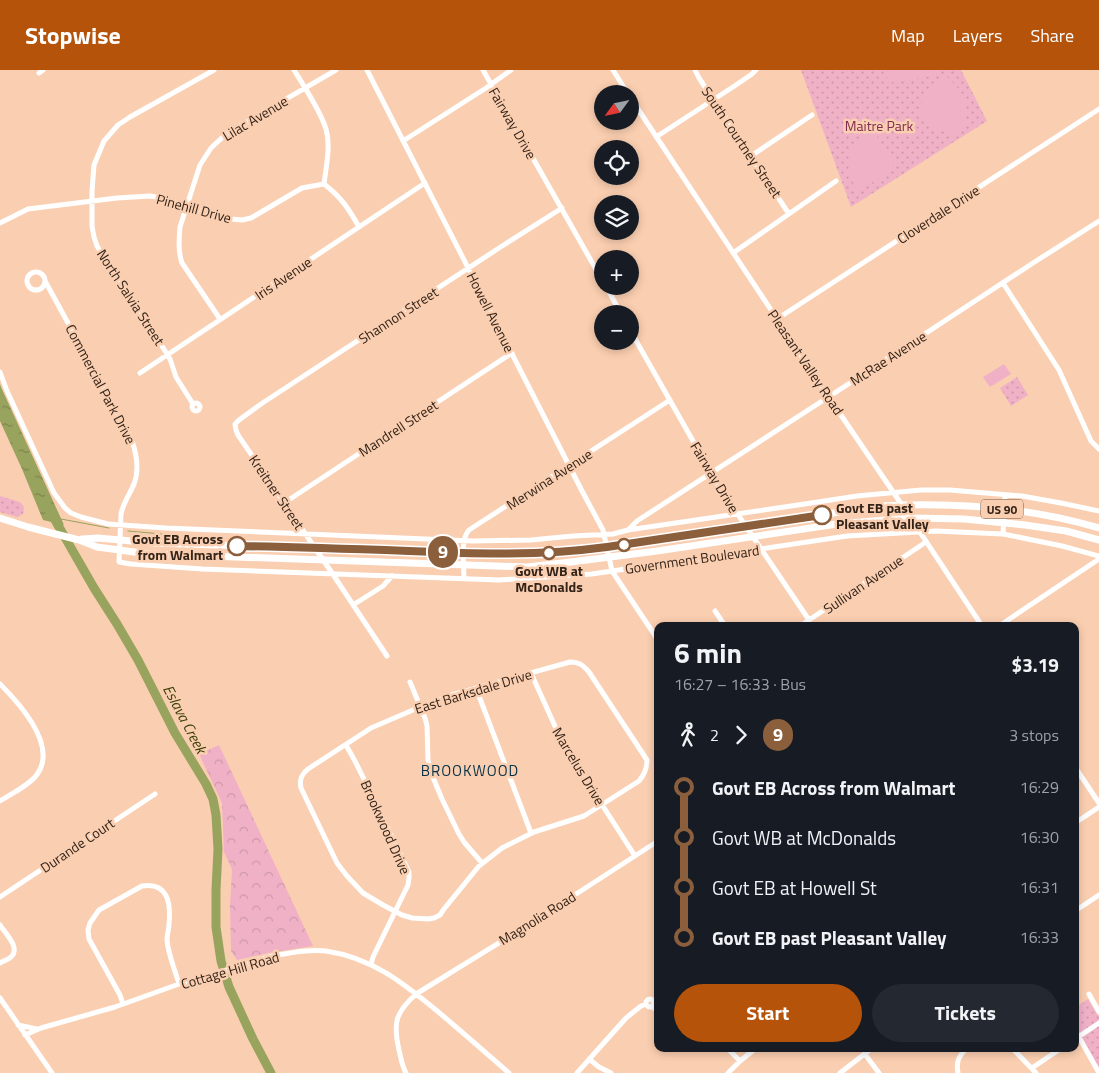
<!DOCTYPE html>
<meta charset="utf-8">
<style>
:root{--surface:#171b24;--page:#242831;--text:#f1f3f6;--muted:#9ea1a6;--accent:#b45309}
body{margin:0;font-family:"Titillium Web",sans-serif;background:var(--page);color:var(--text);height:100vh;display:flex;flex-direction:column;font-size:19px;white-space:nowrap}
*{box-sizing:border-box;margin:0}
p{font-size:16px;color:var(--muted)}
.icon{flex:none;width:28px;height:28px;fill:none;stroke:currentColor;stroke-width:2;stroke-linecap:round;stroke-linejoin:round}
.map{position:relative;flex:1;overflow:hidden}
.panel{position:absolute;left:654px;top:552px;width:425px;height:430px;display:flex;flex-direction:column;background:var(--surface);border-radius:10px;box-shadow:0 2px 8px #0003}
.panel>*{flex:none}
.badge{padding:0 10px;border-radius:16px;font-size:18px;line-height:32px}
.needle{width:32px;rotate:237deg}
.fabs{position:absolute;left:594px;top:15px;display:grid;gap:10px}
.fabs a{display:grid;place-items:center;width:45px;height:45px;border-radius:50%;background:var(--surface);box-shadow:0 2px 8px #0003;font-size:25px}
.map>.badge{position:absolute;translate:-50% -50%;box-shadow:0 0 0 2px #fff}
.legs{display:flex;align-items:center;gap:8px;height:55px;padding:0 20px;font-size:16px}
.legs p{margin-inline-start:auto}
.overview{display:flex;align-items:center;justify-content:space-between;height:85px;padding:0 20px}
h1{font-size:28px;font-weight:700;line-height:38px}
.primary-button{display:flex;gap:10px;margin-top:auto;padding:10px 20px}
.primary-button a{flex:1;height:58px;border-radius:30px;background:var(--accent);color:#fff;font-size:20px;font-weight:700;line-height:58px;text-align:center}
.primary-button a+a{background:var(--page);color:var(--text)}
ul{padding:0 20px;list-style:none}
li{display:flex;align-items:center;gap:18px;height:50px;font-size:19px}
li i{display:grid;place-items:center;width:8px;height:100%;margin:0 6px;background:currentColor}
li i::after{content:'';width:12px;height:12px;margin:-6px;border:4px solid;border-radius:50%;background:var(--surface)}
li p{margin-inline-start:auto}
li:first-child i{background:linear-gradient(#0000 50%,currentColor 0)}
li:last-child i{background:linear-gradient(currentColor 50%,#0000 0)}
header{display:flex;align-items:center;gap:30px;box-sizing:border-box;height:70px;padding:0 25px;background:var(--accent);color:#fff}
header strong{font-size:24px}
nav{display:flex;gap:28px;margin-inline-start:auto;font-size:18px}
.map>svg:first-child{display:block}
.grass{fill:url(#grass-dots)}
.forest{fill:url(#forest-crowns)}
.garden{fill:#f0b1c7}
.water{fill:url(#water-ripples)}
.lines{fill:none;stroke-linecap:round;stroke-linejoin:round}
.stream{stroke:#98a35d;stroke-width:1}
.river{stroke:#98a35d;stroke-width:9}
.minor{stroke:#fff;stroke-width:5}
.major{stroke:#fff;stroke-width:7}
.line-1-casing{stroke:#fff;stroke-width:11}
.line-1{stroke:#8b5e3c;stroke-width:8}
.stop-1-dot{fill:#fff;stroke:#8b5e3c;stroke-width:2.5}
.labels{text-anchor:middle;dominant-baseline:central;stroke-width:5;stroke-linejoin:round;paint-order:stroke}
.shield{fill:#faceb0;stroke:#6f5646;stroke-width:1}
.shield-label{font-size:12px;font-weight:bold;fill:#332318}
.street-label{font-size:14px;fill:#332318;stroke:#faceb0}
.park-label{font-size:14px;fill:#802b51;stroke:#faceb0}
.stop-label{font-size:14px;font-weight:bold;fill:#332318;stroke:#faceb0;text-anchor:start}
.water-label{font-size:15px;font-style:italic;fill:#383e05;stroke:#faceb0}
.neighbourhood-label{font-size:15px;letter-spacing:1px;fill:#063248;stroke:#faceb0}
</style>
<header>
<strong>Stopwise</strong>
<nav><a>Map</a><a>Layers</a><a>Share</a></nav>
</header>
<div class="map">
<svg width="1099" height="1003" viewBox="0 0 1099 1003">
<defs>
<pattern id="grass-dots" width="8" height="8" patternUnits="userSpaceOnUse" patternTransform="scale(1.25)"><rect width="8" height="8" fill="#f0b1c7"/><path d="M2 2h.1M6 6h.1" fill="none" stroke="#ce98aa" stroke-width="1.8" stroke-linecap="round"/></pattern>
<pattern id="forest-crowns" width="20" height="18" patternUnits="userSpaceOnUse" patternTransform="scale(1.25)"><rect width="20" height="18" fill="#f0b1c7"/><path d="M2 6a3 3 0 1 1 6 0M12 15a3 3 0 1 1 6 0" fill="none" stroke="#ce98aa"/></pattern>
<pattern id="water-ripples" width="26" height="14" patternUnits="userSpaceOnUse" patternTransform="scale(1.25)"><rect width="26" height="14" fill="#98a35d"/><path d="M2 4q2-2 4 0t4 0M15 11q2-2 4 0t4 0" fill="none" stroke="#7d844c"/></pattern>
</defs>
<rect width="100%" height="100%" fill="#faceb0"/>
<path class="grass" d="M801 0H961L987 51 851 137Z
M1017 307 1028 325 1011 336 1000 318Z
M0 426 20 432 24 437 23 444 17 447 0 442Z
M1088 929 1099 947V998L1075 955V938Z"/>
<path class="forest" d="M219 675 313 876 268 883 237 890 231 881 230 836 232 799 224 782 222 733 199 684Z"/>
<path class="garden" d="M886 0H936L937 5 888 13Z
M946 6C970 27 970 38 960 67 946 62 925 57 918 42 922 26 935 16 946 6Z
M872 58 895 95 894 98 858 122C842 95 845 75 872 58Z
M1004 294 1011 304 990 317 983 307Z"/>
<path class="water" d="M0 314 1 317 64 455 43 450 22 399 0 351Z"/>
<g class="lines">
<path class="stream" d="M61 449 109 458
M128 461 173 465"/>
<path class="river" d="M51 443 94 518 117 554 138 590 175 663 206 714 213 729 216 745 218 779 216 820V857L221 891 229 917 253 969 271 1003"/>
<path class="minor" d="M294 0C304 16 321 42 326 59 331 76 326 97 324 114 341 127 349 139 359 157
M367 0 582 421 603 460 612 501 658 570
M483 0 602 210
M613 0 628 24
M695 0 699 8 789 144
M39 3 43 0
M630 27 828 326 902 435 982 556
M656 67 736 15 752 4 756 0
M403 71 486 18 511 0
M751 86 812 45
M0 153 28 139 117 128 150 126 162 128 220 147 231 149 242 150 251 148 302 118 324 114
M733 183 836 111
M27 211a9 9 0 1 1 18 0a9 9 0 1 1-18 0Z
M45 211 130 366C136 380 140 399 134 414 130 424 123 433 121 444L119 492 131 494 202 499 499 510 592 504 847 466 936 461 1003 464 1062 476 1099 486
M1003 213 1059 300 1091 371 1099 379
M606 216 621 244
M220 249 182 193C178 181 179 170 180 157L200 95 211 78 226 64 336 0
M777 249 1099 39
M630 260 718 415 809 550
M0 302 7 321 54 423 65 438 71 443 81 447 108 454 166 458 473 471 531 470 573 466 613 464 628 460 798 435 857 426 921 420H950L1022 426 1061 433 1099 441
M140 303 425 113
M192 337a4 4 0 1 1 8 0a4 4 0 1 1-8 0Z
M193 334 176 307 170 289 146 250 106 190 97 176 94 167 92 156V121L94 95 104 71 118 55 130 47 214 0
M284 433 512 283
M628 460 637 451 853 311 1033 193 1099 151
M1003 464 1005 425
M464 508C464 496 460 469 469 460L670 330
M353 535 383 516 392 506
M715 541 725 556
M800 556 926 472
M999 556 1099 489
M387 586 332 503 238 365 236 360 235 354 239 350 261 334 499 178 562 138
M570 592C579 592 583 595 589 602L647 690C647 698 645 704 639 711L584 746 534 762 502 778 479 796 444 839 440 845 434 848 428 849 412 848 402 845 383 835 363 823 347 806 337 793 301 718C299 709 302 704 308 699L371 658 420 637 448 626Z
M531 603 563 674 635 786
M410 612 425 648 427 656 428 690 432 705 442 729 459 764 464 772 482 793
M0 614C20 634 60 678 35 707 26 717 11 724 0 731
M476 618 531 763
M346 675 356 693 409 802V808L408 815 373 887 371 894
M1075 697 1099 733
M1075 753 1099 737
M0 827 155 724
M1075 841 1099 825
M0 855C5 863 21 878 11 887 8 890 3 891 0 893
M1089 924 1099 942
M0 928 52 1003
M646 933a4 4 0 1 1 8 0a4 4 0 1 1-8 0Z
M123 934 120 925 89 869 88 860 90 853 99 840 142 816C168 812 171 833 169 854 169 859 167 864 167 870 168 884 175 900 179 914
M652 936 658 942
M18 955 37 959
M1075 960 1099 1003
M25 965 41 958 115 937 179 914 273 886C290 883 309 879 326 881 372 888 402 912 436 940 461 961 485 982 509 1003
M1075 969 1099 953
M728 979 740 991
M863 979 867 987 879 1003
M1013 979 1036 1003
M589 989 599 997 611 1003
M1032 998 1060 979
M406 1003C402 996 401 988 399 980 393 953 395 943 416 924L533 852 658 771
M577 1003 626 948 641 936 646 934
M728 1003 740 991 755 979
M840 1003 871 979
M958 1003C956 992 958 987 966 979"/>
<path class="major" d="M0 448 28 457 79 470 97 477 149 484 527 497 571 492 657 481 837 454 911 448 964 449 1025 455 1066 461 1099 470
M82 469 98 468 154 473 464 483 530 484 576 481 880 436C953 432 1028 437 1099 458"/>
</g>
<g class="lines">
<defs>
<path id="line-1" d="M237 476C295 477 352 479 409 481 476 484 540 486 607 477L822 445"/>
</defs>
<use href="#line-1" class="line-1-casing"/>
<use href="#line-1" class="line-1"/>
</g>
<g class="stop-1-dot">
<circle cx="822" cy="445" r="9"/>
<circle cx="624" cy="475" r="6"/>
<circle cx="237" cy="476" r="9"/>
<circle cx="549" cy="483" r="6"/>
</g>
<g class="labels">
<rect class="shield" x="981" y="429.5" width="42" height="19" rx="4"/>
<g class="shield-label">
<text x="1002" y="439">US 90</text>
</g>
<g class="street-label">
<text transform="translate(255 48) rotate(-31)">Lilac Avenue</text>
<text transform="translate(513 53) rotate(60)">Fairway Drive</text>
<text transform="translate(742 72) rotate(56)">South Courtney Street</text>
<text transform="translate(194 138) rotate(15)">Pinehill Drive</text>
<text transform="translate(938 144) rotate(-33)">Cloverdale Drive</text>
<text transform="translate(283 208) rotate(-34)">Iris Avenue</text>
<text transform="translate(131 227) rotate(57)">North Salvia Street</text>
<text transform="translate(491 242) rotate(63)">Howell Avenue</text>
<text transform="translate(398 245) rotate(-33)">Shannon Street</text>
<text transform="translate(888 288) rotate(-33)">McRae Avenue</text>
<text transform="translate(806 292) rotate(56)">Pleasant Valley Road</text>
<text transform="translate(101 314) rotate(62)">Commercial Park Drive</text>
<text transform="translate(398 358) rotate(-33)">Mandrell Street</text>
<text transform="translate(715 407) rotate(59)">Fairway Drive</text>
<text transform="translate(549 409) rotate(-33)">Merwina Avenue</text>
<text transform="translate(277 422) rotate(56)">Kreitner Street</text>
<text transform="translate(692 489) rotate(-8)">Government Boulevard</text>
<text transform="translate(863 514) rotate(-34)">Sullivan Avenue</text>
<text transform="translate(473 621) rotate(-17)">East Barksdale Drive</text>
<text transform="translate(579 696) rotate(59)">Marcelus Drive</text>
<text transform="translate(386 757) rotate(66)">Brookwood Drive</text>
<text transform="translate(77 775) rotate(-34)">Durande Court</text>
<text transform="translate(537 848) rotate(-32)">Magnolia Road</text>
<text transform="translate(230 900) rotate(-16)">Cottage Hill Road</text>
</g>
<g class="park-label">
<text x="879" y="55">Maitre Park</text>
</g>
<g class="stop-label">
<text x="836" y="437">Govt EB past<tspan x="836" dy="16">Pleasant Valley</tspan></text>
<text x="223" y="468" text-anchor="end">Govt EB Across<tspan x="223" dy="16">from Walmart</tspan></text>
<text x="549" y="500" text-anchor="middle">Govt WB at<tspan x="549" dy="16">McDonalds</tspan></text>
</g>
<g class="water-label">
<text transform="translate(185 649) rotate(62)">Eslava Creek</text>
</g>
<g class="neighbourhood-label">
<text x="470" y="700">BROOKWOOD</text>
</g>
</g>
</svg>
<div class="fabs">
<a><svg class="needle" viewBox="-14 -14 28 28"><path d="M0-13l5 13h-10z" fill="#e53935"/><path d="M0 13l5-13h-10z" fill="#9ea1a6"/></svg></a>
<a><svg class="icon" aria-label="locate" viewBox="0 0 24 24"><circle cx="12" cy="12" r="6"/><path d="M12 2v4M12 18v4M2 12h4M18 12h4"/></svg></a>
<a><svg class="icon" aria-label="layers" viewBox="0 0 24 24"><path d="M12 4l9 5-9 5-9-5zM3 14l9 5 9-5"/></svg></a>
<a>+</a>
<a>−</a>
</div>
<b class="badge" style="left:443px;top:482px;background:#8b5e3c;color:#fff">9</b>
<section class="panel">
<div class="overview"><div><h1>6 min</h1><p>16:27 – 16:33 · Bus</p></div><b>$3.19</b></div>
<div class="legs"><svg class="icon" aria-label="walk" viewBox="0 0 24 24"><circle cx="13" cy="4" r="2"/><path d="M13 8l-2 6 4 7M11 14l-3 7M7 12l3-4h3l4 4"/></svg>2<svg class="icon" aria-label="forward" viewBox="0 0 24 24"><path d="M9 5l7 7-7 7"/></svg><b class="badge" style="background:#8b5e3c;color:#fff">9</b><p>3 stops</p></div>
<ul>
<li><i style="color:#8b5e3c"></i><b>Govt EB Across from Walmart</b><p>16:29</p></li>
<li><i style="color:#8b5e3c"></i><span>Govt WB at McDonalds</span><p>16:30</p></li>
<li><i style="color:#8b5e3c"></i><span>Govt EB at Howell St</span><p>16:31</p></li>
<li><i style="color:#8b5e3c"></i><b>Govt EB past Pleasant Valley</b><p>16:33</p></li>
</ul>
<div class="primary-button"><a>Start</a><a>Tickets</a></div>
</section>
</div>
